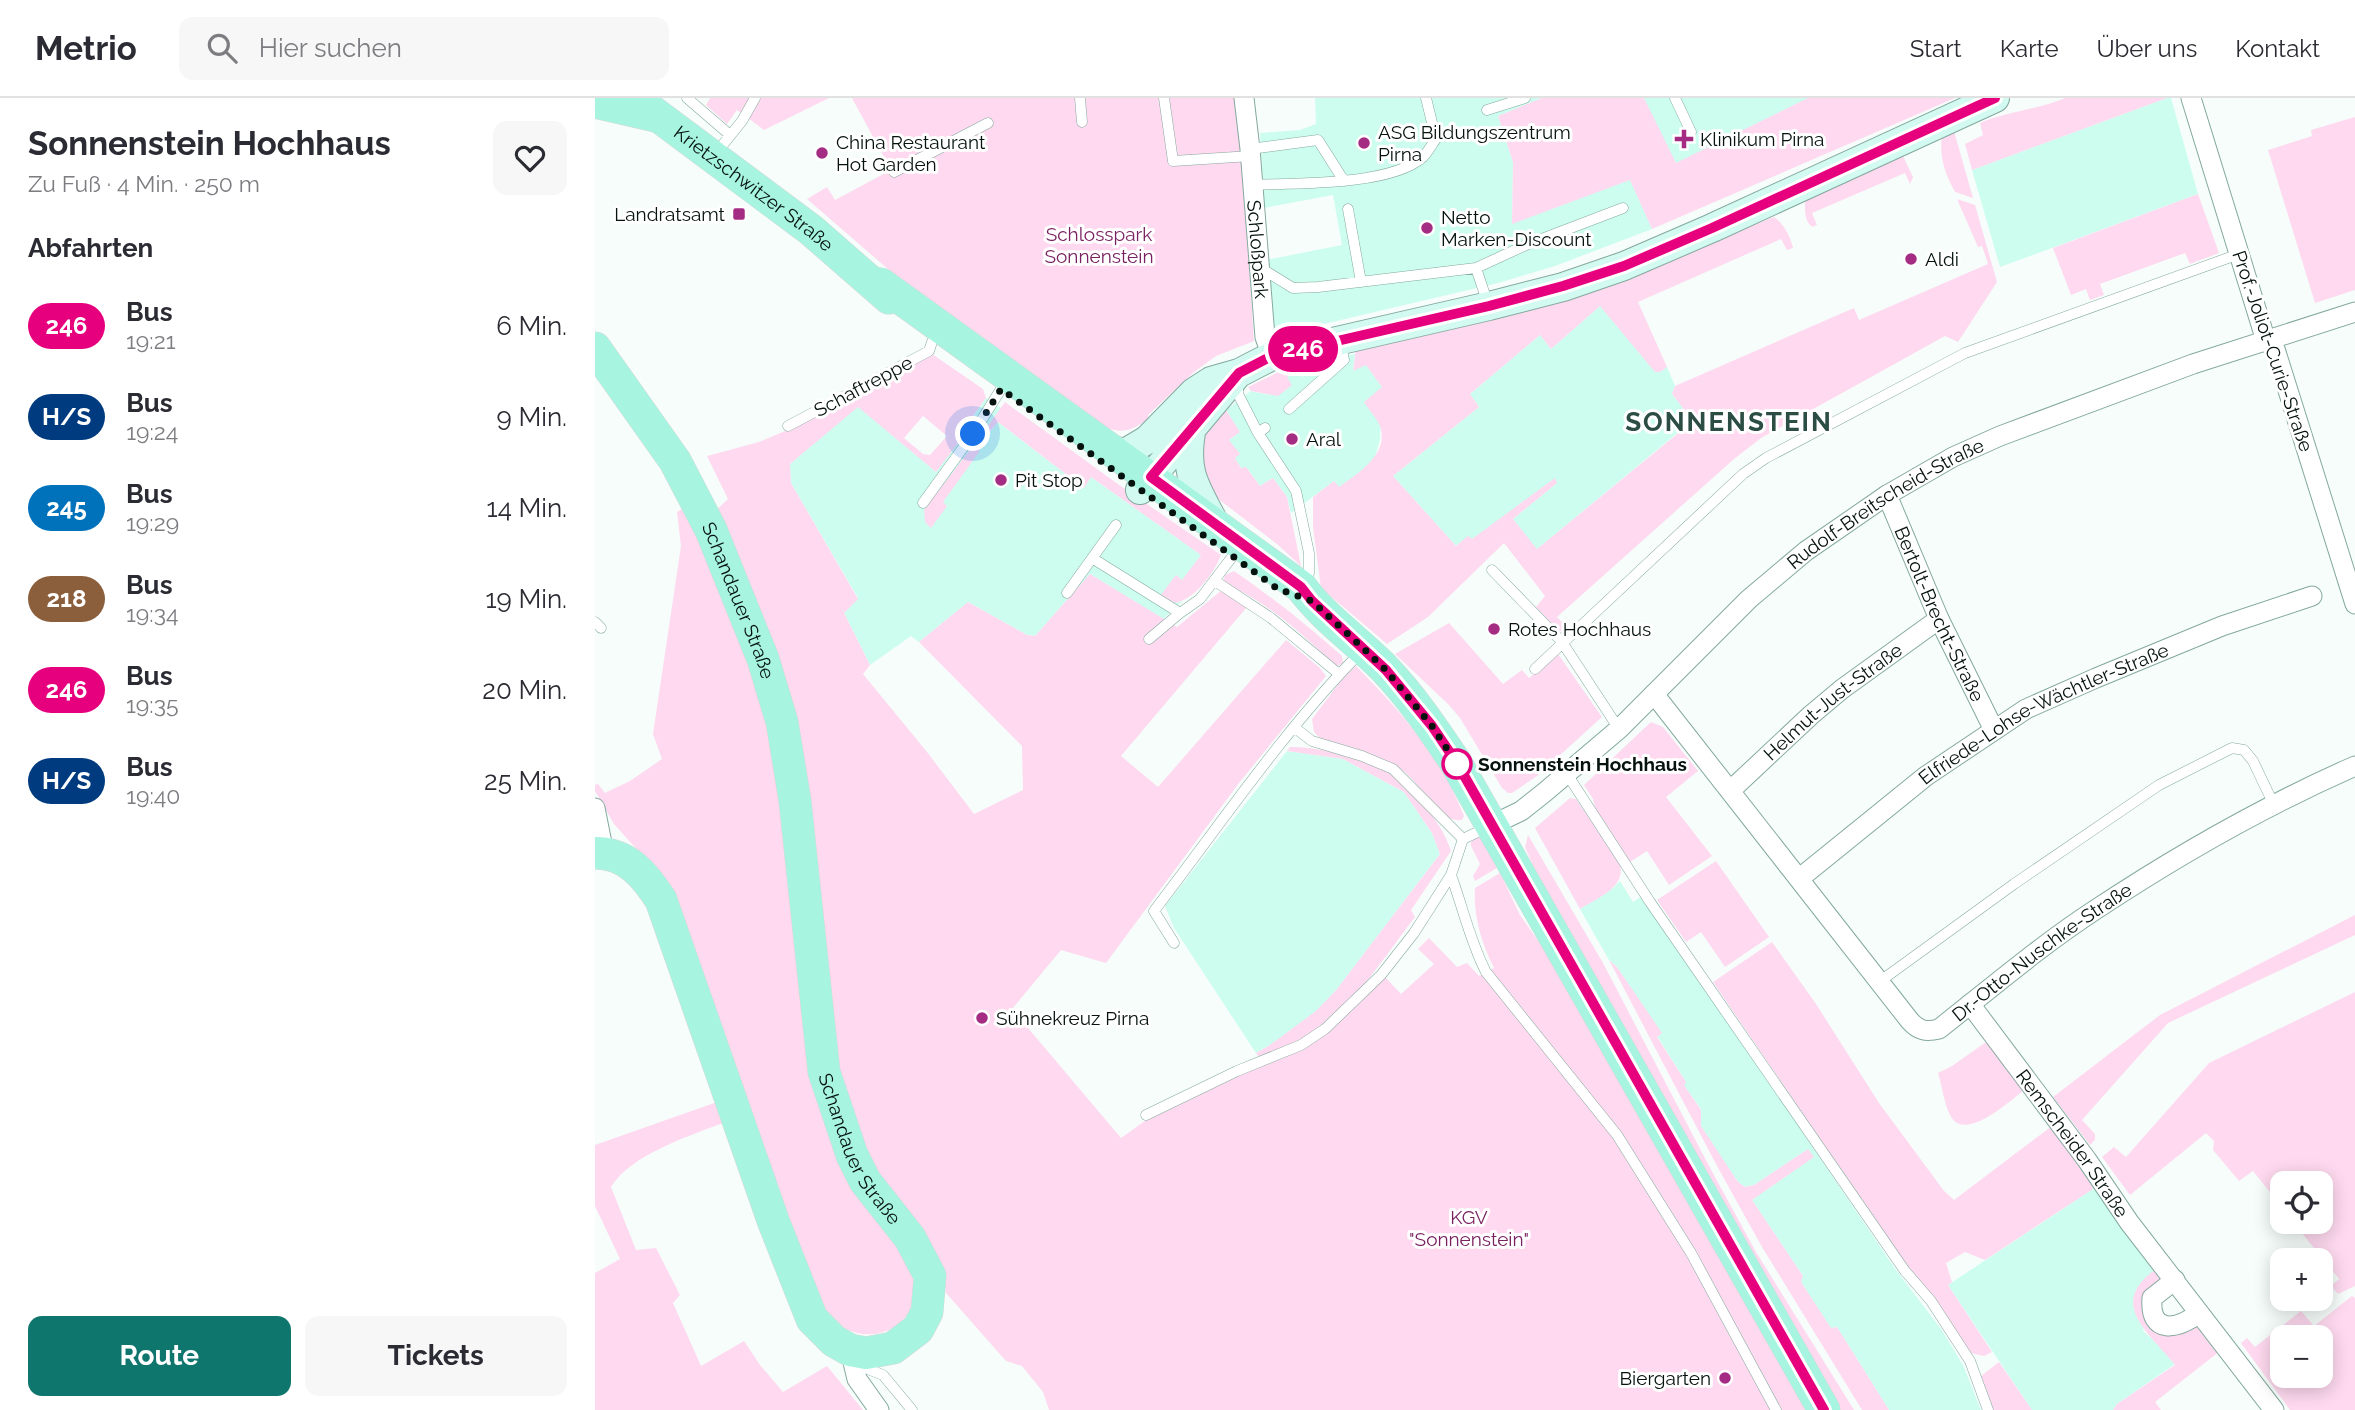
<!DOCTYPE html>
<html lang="de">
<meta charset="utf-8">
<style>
:root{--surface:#fff;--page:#f7f7f7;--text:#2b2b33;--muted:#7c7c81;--line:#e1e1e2;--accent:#0f766e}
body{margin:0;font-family:Raleway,sans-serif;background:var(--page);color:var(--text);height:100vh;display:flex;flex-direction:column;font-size:26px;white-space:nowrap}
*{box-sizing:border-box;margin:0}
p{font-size:23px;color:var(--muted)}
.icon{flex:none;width:38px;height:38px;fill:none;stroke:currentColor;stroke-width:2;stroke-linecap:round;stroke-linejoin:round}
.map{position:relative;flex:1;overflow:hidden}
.drawer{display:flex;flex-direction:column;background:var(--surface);width:595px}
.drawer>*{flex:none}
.badge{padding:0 14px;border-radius:23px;font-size:24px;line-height:46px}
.buttons{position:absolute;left:1675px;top:1073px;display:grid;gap:14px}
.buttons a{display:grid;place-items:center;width:63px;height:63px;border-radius:14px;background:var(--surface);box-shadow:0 4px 18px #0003;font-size:35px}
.you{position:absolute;width:35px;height:35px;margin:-18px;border:5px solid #fff;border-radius:50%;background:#1a73e8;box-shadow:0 0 0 10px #1a73e833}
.map>.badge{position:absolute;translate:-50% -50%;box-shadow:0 0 0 4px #fff}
h2{padding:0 28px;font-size:26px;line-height:63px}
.round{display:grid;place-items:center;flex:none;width:74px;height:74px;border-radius:14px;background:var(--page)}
.overview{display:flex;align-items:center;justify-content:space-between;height:119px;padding:0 28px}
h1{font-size:33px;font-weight:700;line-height:52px}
.primary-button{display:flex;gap:14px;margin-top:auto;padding:14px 28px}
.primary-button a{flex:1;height:80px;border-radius:14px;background:var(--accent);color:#fff;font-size:28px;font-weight:700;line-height:80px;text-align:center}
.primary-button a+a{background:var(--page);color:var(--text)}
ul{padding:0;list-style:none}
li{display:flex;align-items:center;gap:21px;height:91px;padding:0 28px}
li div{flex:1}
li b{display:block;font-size:26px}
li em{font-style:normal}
li .badge{min-width:77px;font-weight:700;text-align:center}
header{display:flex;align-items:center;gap:42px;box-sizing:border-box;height:98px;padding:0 35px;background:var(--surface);border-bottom:2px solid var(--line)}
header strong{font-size:33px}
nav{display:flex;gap:38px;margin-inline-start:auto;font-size:24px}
.search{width:490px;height:63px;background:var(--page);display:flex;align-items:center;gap:18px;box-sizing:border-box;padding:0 24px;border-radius:14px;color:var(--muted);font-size:26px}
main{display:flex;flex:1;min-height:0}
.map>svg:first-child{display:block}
.built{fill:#cdfdef}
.green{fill:#fed9ef;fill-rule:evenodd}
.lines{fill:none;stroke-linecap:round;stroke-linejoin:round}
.lane-casing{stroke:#84a99e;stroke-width:11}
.street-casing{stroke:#84a99e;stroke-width:21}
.secondary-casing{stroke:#84a99e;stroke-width:30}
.primary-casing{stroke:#d7d9d8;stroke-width:33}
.lane{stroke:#fff;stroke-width:10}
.street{stroke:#fff;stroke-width:19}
.secondary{stroke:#d3faf0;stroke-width:28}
.primary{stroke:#a7f4e1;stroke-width:32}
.line-casing{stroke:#fff;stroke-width:16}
.line{stroke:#e6007e;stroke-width:10}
.walk{stroke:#05120e;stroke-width:7;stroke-dasharray:0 12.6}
.poi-dot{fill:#a42c83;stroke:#fff;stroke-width:2.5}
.stop-dot{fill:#fff;stroke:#e6007e;stroke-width:3.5}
.labels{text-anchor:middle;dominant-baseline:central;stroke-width:6;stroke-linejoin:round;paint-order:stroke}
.poi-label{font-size:19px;fill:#05120e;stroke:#fff;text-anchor:start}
.street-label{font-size:19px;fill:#05120e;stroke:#fff}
.park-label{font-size:19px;fill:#7a2261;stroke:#fff}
.stop-label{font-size:19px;font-weight:bold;fill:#05120e;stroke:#fff;text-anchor:start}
.district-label{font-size:26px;font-weight:bold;letter-spacing:2px;fill:#2b4d44;stroke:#fff}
</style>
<header>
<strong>Metrio</strong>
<div class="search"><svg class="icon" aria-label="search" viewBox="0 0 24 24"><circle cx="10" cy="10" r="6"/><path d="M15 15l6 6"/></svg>Hier suchen</div>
<nav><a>Start</a><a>Karte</a><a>Über uns</a><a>Kontakt</a></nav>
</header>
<main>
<section class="drawer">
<div class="overview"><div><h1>Sonnenstein Hochhaus</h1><p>Zu Fuß · 4 Min. · 250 m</p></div><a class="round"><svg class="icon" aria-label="heart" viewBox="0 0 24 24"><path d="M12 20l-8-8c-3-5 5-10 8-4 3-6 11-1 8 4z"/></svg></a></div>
<h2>Abfahrten</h2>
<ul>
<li><span class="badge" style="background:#e6007e;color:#fff">246</span><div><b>Bus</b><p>19:21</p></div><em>6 Min.</em></li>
<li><span class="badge" style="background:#003b80;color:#fff">H/S</span><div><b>Bus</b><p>19:24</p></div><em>9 Min.</em></li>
<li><span class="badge" style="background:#0072bc;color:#fff">245</span><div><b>Bus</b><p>19:29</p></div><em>14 Min.</em></li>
<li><span class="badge" style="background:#8b5e3c;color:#fff">218</span><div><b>Bus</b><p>19:34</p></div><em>19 Min.</em></li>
<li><span class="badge" style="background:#e6007e;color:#fff">246</span><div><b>Bus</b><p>19:35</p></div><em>20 Min.</em></li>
<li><span class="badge" style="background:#003b80;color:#fff">H/S</span><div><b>Bus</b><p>19:40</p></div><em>25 Min.</em></li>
</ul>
<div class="primary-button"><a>Route</a><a>Tickets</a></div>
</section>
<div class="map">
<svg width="1760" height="1312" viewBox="0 0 1760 1312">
<rect width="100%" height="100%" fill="#f6fdfb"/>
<path class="built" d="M720 0H947L903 18 918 64 917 125 996 0H1245L1044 100 1057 131 960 168 903 185 682 237 677 235 671 162 747 147 738 97 669 110 665 35 705 32 721 26Z
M1572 0H1576L1603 96 1405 169 1377 72Z
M1005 208 1065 274 1072 269 1080 288 1077 296 1098 322 941 452 918 421 962 385 877 441 873 439 861 448 798 378 884 309 875 296 945 237 956 251Z
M760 256 758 272 771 266 787 289 785 341 781 356 776 366 744 390 739 383 696 415 692 399 678 380 665 388 651 369 647 371 639 360 634 342 644 334 631 312 656 293 674 297 692 279 704 272 708 279 735 261Z
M391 300 406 310 392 329 395 334 403 324 489 390 496 379 606 457 587 483 582 478 581 505 588 503 568 521 495 476 440 538 432 537 373 504 324 544 316 538 275 567 249 515 263 500 196 385 195 366 263 308 341 374Z
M692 653 748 661 809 694 837 735 845 756 742 891 721 914 675 947 661 955 579 830 570 808Z
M1025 783 1038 804 1047 798 1301 1172 1346 1231 1368 1267 1386 1312H1294L1242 1229 1236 1231 1206 1184 1208 1178 1157 1102 1218 1059 1213 1051 1159 1087 1150 1089 1143 1084 1126 1061 1106 1028V1011L1088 986 1091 984 1062 938 1066 936 1022 869 1014 862 985 811 1018 790Z
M1501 1089 1561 1171 1548 1233 1569 1251 1580 1266 1522 1306 1518 1312H1437L1353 1187Z"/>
<path class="green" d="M115 0H234L169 32 142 12 132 26 111 7Z
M257 0H643L659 243 621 258 599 274 553 317V321C530 338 522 334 497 324L301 178 212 101 232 89 240 102 296 72Z
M947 0H1049L1081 65 1213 0H1360L1057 131 1035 82 917 126 918 64 903 18Z
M1470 0H1572L1377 72 1370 46 1388 37 1385 25C1413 13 1442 12 1470 0Z
M1760 19V192L1720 205 1673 52 1717 38 1716 32Z
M1359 33 1378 100 1360 94C1350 75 1344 60 1347 38Z
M1308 58 1318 79 1315 86 1310 75 1217 115 1222 127 1217 129C1209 122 1210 113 1210 103Z
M1603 96 1624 155 1595 166 1590 155 1505 186 1509 197 1495 202 1491 191 1476 197 1458 150Z
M1362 101 1380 107 1402 184 1363 244 1350 238 1166 340 1139 361 962 519 974 531 970 535 963 532 941 509 950 498 909 445 833 519 792 546 726 490 718 429V399L739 383 744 389C762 376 795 356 785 328 782 320 773 311 769 304L787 289 771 267 758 273 761 250 1032 177 1179 119C1189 126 1195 138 1198 150L1192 152 1186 141 1043 204 1072 269 1065 274H1060L1005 208 956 251 945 237 875 296 884 309 798 378 861 448 873 438 877 441 960 380 962 385 918 421 942 451 1098 323 1077 296 1080 288 1259 210 1264 222 1393 166 1387 148 1383 149Z
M337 256 388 291 391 300 364 337V344L341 374 263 309 195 366 196 385 263 501 249 515 275 567 268 576 332 654 379 716 428 692 427 648 324 544 373 504 432 537 440 538 495 476 582 529 627 492 652 509 526 658 563 689 691 542 724 569 731 578 644 685 511 865 466 852 417 911 526 1040 554 1020 732 933 762 907 790 879 806 896 839 866 823 851 834 840 862 869 872 865 884 878 899 870C887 846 878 818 880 790L905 775 925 817 962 870 1214 1312H454L448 1294 427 1268 411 1263 351 1195 349 1184 279 1074 245 999 212 704 118 415 133 401 112 358 164 344 195 331ZM328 318 352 338 335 357 328 356 309 340Z
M694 269 697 275 692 279 697 287 683 298 656 293 653 289Z
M410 304 520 384 626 457C619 476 600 500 581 505L565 498 581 477 587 482 606 457 496 379 489 390 403 324 394 334 392 329Z
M628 312H631L645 334 634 342 645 356 640 360 646 370 651 369 665 388 678 380 692 399 706 468 682 446 622 400 609 374 607 331Z
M377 349 384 351V354L348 404 352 408 336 430 330 424 329 412Z
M92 408 107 436 176 625 217 975 323 1175C322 1184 322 1195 319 1203 310 1232 278 1244 251 1231 244 1228 238 1223 232 1218L55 766 19 726 0 693V687L3 686 10 695 35 683 67 661 58 636 86 448 82 414Z
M639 473C677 499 712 527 747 558L748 565 741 569C709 536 671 504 628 484L630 477Z
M854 525 908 586 927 572 934 580 963 556 1007 619 942 678 917 695H913L907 690 865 620 853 606 800 556Z
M761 568C804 611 847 661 869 718L867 722C842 725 829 691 812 676 792 658 752 650 726 641L719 634 717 621 748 580Z
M1056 624 1068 629 1103 673 1071 699 1117 758 1074 787 1052 753 1035 764 1000 710 998 701 989 687Z
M695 649C722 648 775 661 798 677 819 691 849 728 856 753L816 812 820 819C796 850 758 908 726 930 707 943 686 951 664 960L661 955 675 947 721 913 742 891 845 756 837 735 809 694 748 661 692 653Z
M975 700 981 701 1025 766C1031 790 1002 800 985 811L940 730Z
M933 737 1008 865 1114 1068 1161 1154 1259 1312H1238L934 767 937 765 930 749Z
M882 739H885L902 770 880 783 878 778 885 766 876 748V744Z
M1121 763 1174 839 1130 869 1106 834 1091 844 1062 802Z
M1760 817V837L1573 925 1487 1022 1500 1036V1042L1495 1047 1458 999 1565 917Z
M1177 844 1221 906 1284 1005 1349 1093 1359 1102 1457 1028 1501 1089 1390 1162 1370 1154 1351 1165 1357 1184 1353 1187 1397 1254 1389 1258 1375 1255 1313 1170 1118 884Z
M1014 862 1022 869 1067 935 1062 939 1091 984 1089 987 1106 1012V1028L1143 1084 1150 1089 1159 1087 1213 1051 1219 1059 1157 1102 1208 1178 1206 1184 1236 1230 1242 1229 1294 1312H1267L1167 1149 1122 1068Z
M1760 894V1188L1743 1196 1736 1188 1744 1181 1698 1124H1726V1085H1687V1109L1658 1073 1644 1083 1618 1052 1619 1043 1611 1035 1535 1097 1507 1059 1519 1049 1531 1059 1614 965Z
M1394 942 1429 992C1416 1002 1369 1046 1355 1017 1349 1005 1347 988 1343 975L1357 968Z
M125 1003 131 1024C96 1037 35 1057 16 1089L41 1152 61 1150 85 1197 78 1205 106 1268 149 1243 165 1267 188 1294 232 1268 268 1312H0V1175L25 1161 0 1108V1047Z
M1561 1171 1568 1181 1554 1218 1601 1224 1625 1253 1560 1304 1566 1312H1518L1522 1306 1580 1267C1555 1235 1511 1206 1561 1171Z
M1757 1198 1760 1200V1312H1695L1646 1245 1652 1240 1660 1249 1706 1213 1719 1228ZM1726 1239V1278H1687V1239Z
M1404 1264 1437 1312H1398L1386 1278Z"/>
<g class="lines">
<defs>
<path id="lane" d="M92 0 135 37
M485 0 487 24
M569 0 578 63 656 58
M1080 0 1096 34
M892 12 930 0
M655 51 723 42 749 83
M121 55 147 23 160 0
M299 74 393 25
M656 87C700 85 795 88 828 59 833 54 837 46 841 41L831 0
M753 111 766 184
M664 169 698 190 723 189 881 170 931 147 1028 110
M881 170 893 206
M643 285V296L663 335
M694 311 749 262 746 245
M193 328 334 253 337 244
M670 330 663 335 701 393 714 455V475L708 486
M328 405 378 336 406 291
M497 460 585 515 605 501 637 459
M897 472 967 544 1024 631
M620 483 676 520 744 576
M472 495 521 427
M0 524 6 530
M554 541 585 515
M940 571 1148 376 1171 360 1370 255 1644 156
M700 630 717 643 767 658 798 671 868 741
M972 676 1055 804 1310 1173 1336 1203 1375 1263 1393 1312
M856 777C868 810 875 843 891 874L1022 1037 1096 1155 1181 1312
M579 845 559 813C625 727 691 629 767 553
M1284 884 1419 786 1564 687 1637 650 1649 652 1658 663 1679 707
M551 1017 642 973 706 947 730 931 786 877 819 835 856 777 868 741 893 729
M260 1266 288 1277 317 1312"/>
<g id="street">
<path id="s1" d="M649 0 655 51 670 239 677 258"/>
<path d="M1596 0 1671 243 1680 251 1760 506"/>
<path id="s2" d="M1292 397 1344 521 1399 632"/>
<path id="s3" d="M1059 596 1315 923C1324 933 1331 934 1344 931 1395 891 1445 848 1500 812 1583 757 1669 708 1760 668"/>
<path id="s4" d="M1136 692 1216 617 1247 591 1344 521"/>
<path d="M0 710 9 755"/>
<path id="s5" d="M897 727 926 713 950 694 1024 631 1154 501 1211 453 1292 397 1358 359 1405 338 1598 266 1760 214"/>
<path id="s6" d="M1205 780 1331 678 1431 611 1501 580 1627 528 1717 498"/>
<path id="s7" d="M1375 906 1492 1062 1534 1124 1679 1312"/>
<path d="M1580 1182 1557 1200C1554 1238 1583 1231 1604 1215"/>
<path d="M255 1252 262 1281 284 1312"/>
</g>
<path id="secondary" d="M597 329C588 374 600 388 620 426
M516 352 530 355 552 342 599 294 616 283 644 275 677 258 894 208 968 189 1029 168 1117 130 1400 0
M545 392 640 279"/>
<g id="primary">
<path id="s8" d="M39 0 216 132 294 200"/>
<path d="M0 4 60 18"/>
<path d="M278 185 286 186 706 489C729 520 761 542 788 569 816 598 839 632 861 665L1229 1312"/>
<path id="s9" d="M0 250 80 363 116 432 168 561 187 624 200 703 229 974 257 1057 270 1083 315 1140 335 1178 332 1214 323 1231 298 1250 271 1255 255 1252 239 1243 217 1221 179 1125 66 802C50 777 32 755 0 755"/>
</g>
</defs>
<use href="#lane" class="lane-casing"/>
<use href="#street" class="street-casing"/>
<use href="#secondary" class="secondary-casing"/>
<use href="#primary" class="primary-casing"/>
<use href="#lane" class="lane"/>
<use href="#street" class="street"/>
<use href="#secondary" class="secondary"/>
<use href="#primary" class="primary"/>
</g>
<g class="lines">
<defs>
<path id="line" d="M1229 1312 862 665 837 628 791 572 717 503 706 489 556 379 644 275 677 258 894 208 968 188 1029 168 1117 130 1400 0"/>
</defs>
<use href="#line" class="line-casing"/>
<use href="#line" class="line"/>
<path class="walk" d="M378 336 406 291 683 491 717 503 769 551 791 572 837 628 862 666"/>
</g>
<g class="poi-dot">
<path d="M1085.5 30.5h7v7h7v7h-7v7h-7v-7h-7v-7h7z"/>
<circle cx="769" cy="45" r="7"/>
<circle cx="227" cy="55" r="7"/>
<rect x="137" y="109" width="14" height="14" rx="3.5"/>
<circle cx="832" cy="130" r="7"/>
<circle cx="1316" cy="161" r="7"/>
<circle cx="697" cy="341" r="7"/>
<circle cx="406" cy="382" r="7"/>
<circle cx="899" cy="531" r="7"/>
<circle cx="387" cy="920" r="7"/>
<circle cx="1130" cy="1280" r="7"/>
</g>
<circle class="stop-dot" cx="862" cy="666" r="14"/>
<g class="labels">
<g class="poi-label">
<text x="783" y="34">ASG Bildungszentrum<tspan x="783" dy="22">Pirna</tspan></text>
<text x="1105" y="41">Klinikum Pirna</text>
<text x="241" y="44">China Restaurant<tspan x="241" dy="22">Hot Garden</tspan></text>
<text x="130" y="116" text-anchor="end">Landratsamt</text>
<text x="846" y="119">Netto<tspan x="846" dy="22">Marken-Discount</tspan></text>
<text x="1330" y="161">Aldi</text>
<text x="711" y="341">Aral</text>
<text x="420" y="382">Pit Stop</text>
<text x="913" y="531">Rotes Hochhaus</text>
<text x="401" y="920">Sühnekreuz Pirna</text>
<text x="1116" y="1280" text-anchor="end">Biergarten</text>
</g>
<g class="street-label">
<text stroke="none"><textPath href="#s8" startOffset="150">Krietzschwitzer Straße</textPath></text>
<text stroke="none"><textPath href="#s1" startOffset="152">Schloßpark</textPath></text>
<text transform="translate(1678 253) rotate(71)">Prof.-Joliot-Curie-Straße</text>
<text transform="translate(268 288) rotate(-28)">Schaftreppe</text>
<text stroke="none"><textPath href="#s5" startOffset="511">Rudolf-Breitscheid-Straße</textPath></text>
<text stroke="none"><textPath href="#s9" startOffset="292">Schandauer Straße</textPath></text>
<text stroke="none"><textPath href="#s2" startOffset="130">Bertolt-Brecht-Straße</textPath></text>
<text stroke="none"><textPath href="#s4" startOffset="135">Helmut-Just-Straße</textPath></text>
<text stroke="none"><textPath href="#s6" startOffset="296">Elfriede-Lohse-Wächtler-Straße</textPath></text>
<text stroke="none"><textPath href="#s3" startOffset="576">Dr.-Otto-Nuschke-Straße</textPath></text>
<text stroke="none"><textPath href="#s7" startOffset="173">Remscheider Straße</textPath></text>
<text stroke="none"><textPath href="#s9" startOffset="859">Schandauer Straße</textPath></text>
</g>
<g class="park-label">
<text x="504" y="136">Schlosspark<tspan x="504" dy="22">Sonnenstein</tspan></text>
<text x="874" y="1119">KGV<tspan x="874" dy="22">"Sonnenstein"</tspan></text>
</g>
<g class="stop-label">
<text x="883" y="666">Sonnenstein Hochhaus</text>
</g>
<g class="district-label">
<text x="1134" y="324">SONNENSTEIN</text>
</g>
</g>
</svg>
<div class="buttons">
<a><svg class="icon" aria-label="locate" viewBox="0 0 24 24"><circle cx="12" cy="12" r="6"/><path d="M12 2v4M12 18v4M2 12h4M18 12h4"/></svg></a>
<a>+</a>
<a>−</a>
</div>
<div class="you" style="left:378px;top:336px"></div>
<b class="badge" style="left:708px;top:251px;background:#e6007e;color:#fff">246</b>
</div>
</main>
